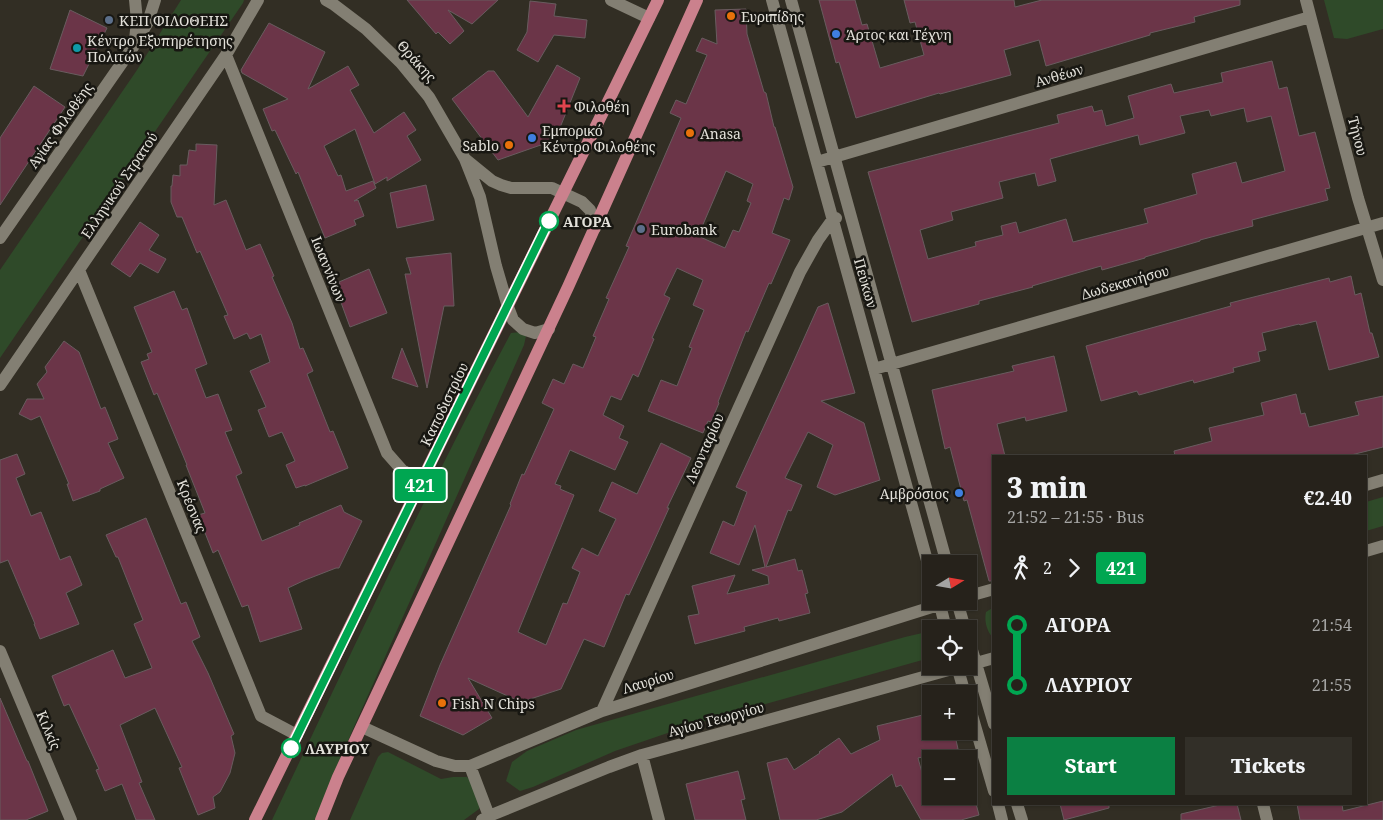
<!DOCTYPE html>
<meta charset="utf-8">
<style>
:root{--surface:#26221b;--page:#322f28;--text:#f1f3f6;--muted:#a4a4a3;--line:#423f3a;--accent:#0b8043}
body{margin:0;font-family:"Noto Serif",serif;background:var(--page);color:var(--text);height:100vh;display:flex;flex-direction:column;font-size:19px;white-space:nowrap}
*{box-sizing:border-box;margin:0}
p{font-size:16px;color:var(--muted)}
.icon{flex:none;width:28px;height:28px;fill:none;stroke:currentColor;stroke-width:2;stroke-linecap:round;stroke-linejoin:round}
.map{position:relative;flex:1;overflow:hidden}
.panel{position:absolute;left:992px;top:455px;width:375px;height:350px;display:flex;flex-direction:column;background:var(--surface);border-radius:0px;box-shadow:0 1px 4px #0004,0 0 0 1px var(--line)}
.panel>*{flex:none}
.badge{padding:0 10px;border-radius:4px;font-size:18px;line-height:32px}
.needle{width:32px;rotate:79deg}
.tools{position:absolute;left:922px;top:555px;display:grid;gap:10px}
.tools a{display:grid;place-items:center;width:55px;height:55px;border-radius:0px;background:var(--surface);box-shadow:0 1px 4px #0004,0 0 0 1px var(--line);font-size:25px}
.map>.badge{position:absolute;translate:-50% -50%;box-shadow:0 0 0 2px #fff}
.legs{display:flex;align-items:center;gap:8px;height:55px;padding:0 15px;font-size:16px}
.legs p{margin-inline-start:auto}
.summary{display:flex;align-items:center;justify-content:space-between;height:85px;padding:0 15px}
h1{font-size:28px;font-weight:800;line-height:38px}
.cta{display:flex;gap:10px;margin-top:auto;padding:10px 15px}
.cta a{flex:1;height:58px;border-radius:0px;background:var(--accent);color:#fff;font-size:20px;font-weight:800;line-height:58px;text-align:center}
.cta a+a{background:var(--page);color:var(--text)}
ul{padding:0 15px;list-style:none}
li{display:flex;align-items:center;gap:18px;height:60px;font-size:19px}
li i{display:grid;place-items:center;width:8px;height:100%;margin:0 6px;background:currentColor}
li i::after{content:'';width:12px;height:12px;margin:-6px;border:4px solid;border-radius:50%;background:var(--surface)}
li p{margin-inline-start:auto}
li:first-child i{background:linear-gradient(#0000 50%,currentColor 0)}
li:last-child i{background:linear-gradient(currentColor 50%,#0000 0)}
.map>svg:first-child{display:block}
.green{fill:#2f4a29}
.building{fill:#6b3548;stroke:#695c5f;fill-rule:evenodd}
.lines{fill:none;stroke-linecap:round;stroke-linejoin:round}
.minor{stroke:#837f73;stroke-width:12}
.major{stroke:#cb818d;stroke-width:12}
.line-1-casing{stroke:#fff;stroke-width:11}
.line-1{stroke:#00a651;stroke-width:8}
.food-dot{fill:#e8710a;stroke:#181712;stroke-width:2}
.service-dot{fill:#5c6f8a;stroke:#181712;stroke-width:2}
.shop-dot{fill:#3f7fe0;stroke:#181712;stroke-width:2}
.culture-dot{fill:#0f9aa8;stroke:#181712;stroke-width:2}
.health-dot{fill:#e0444e;stroke:#181712;stroke-width:2}
.stop-1-dot{fill:#fff;stroke:#00a651;stroke-width:2.5}
.labels{text-anchor:middle;dominant-baseline:central;stroke-width:5;stroke-linejoin:round;paint-order:stroke}
.poi-label{font-size:14px;fill:#e3e1da;stroke:#181712;text-anchor:start}
.street-label{font-size:14px;fill:#e3e1da;stroke:#181712}
.stop-label{font-size:14px;font-weight:bold;fill:#e3e1da;stroke:#181712;text-anchor:start}
</style>
<div class="map">
<svg width="1383" height="820" viewBox="0 0 1383 820">
<rect width="100%" height="100%" fill="#322e24"/>
<path class="green" d="M181 0H244L243 3 0 358V270L137 70Z
M1324 0H1383V29L1347 39 1334 38Z
M521 332 526 336 524 345 353 729 315 820H272C349 657 426 492 511 333Z
M1383 497V526L1366 531V502Z
M994 607V639C987 632 984 622 986 612Z
M931 631V655L926 659 694 724 615 751 533 787 520 791 506 781 512 762 527 751 576 730 905 637Z
M388 752 441 779 453 777H467C474 785 481 799 479 809L464 820H350L378 757 382 753Z"/>
<path class="building" d="M407 0H498L472 24 448 10 464 31 450 44 438 32 436 34Z
M819 0H855L862 25 867 24 880 68 924 55 915 22 910 23 904 0H1014L1015 7 1042 0H1240V5L1194 17 1195 22 1150 33V35L1046 66 1039 40 1004 50 1011 75 940 94 939 93 856 118 839 62 836 63Z
M530 1 556 4 554 16 587 20 585 38 554 35 538 62 517 50 527 32Z
M746 9 747 34 764 92 766 93 774 127H775L793 187 789 200 784 198 772 233 790 240 771 284 769 283 748 332 746 331 718 402 719 403 711 422 708 421 703 433 648 411 661 380 677 386 692 348 689 347 704 310 693 305 703 280 677 268 664 295 670 298 652 338 654 339 638 377 633 374 621 400 611 396 603 415 624 426 619 438 628 442 615 470 570 450 555 484 561 486 560 489 574 495 518 632 546 645 563 603 567 604 580 572 572 568 582 548 598 556 616 519 599 511 612 482 637 494 661 443 691 458 667 508H669L649 552 629 595 626 594 604 647 584 639 561 689 521 702 468 678 492 718 463 735 420 716 440 665 511 505 510 504 522 474 524 475 554 409 542 403 553 379 564 384 573 364 583 368 596 337 593 336 609 299 606 298 629 247 626 246 681 118 670 113 676 100 686 104 707 55 696 51 702 38 717 44 715 10ZM726 171 753 184 747 201 751 203 739 232 733 230 725 248 698 236Z
M70 10 107 28 83 76 50 69Z
M269 23 325 52 308 89 348 66 359 85 350 90 374 133 404 112 416 130 407 136 421 160 387 181V177L375 184 355 129 324 146 338 176 341 175 346 191 373 181 376 188 354 201 358 200 364 216 354 220 356 225 325 238 298 172 296 174 275 130 272 131 263 109 288 99 242 73 241 70Z
M1272 61 1279 89 1287 87 1299 136 1315 132 1330 188 1325 189 1328 200 1252 220 1253 226 1200 240V241L1145 257V258L1102 270 1101 266 1032 286 1033 287 979 301V304L912 322 868 172 1059 123 1057 115 1092 106 1094 112 1102 110 1106 126 1134 118 1128 96 1171 84 1174 93 1223 82 1221 73ZM1244 108 1247 122 1271 116 1285 171 1242 183 1236 162 1192 174 1197 194 1144 209 1148 223 1073 242 1066 219 1019 233 1016 222 1001 226 1003 235 975 242 976 246 928 259 920 230 953 220 951 212 1003 198 999 182 1035 173 1038 186 1056 181 1050 159 1138 135 1140 145 1185 133 1180 116 1209 110 1211 116Z
M557 65 580 78 555 140 498 160 452 99 488 71H494L528 117Z
M34 86 65 107 0 205V138Z
M196 144 217 145 214 205 226 200 246 250 260 244 274 276 272 277 292 323 300 349 303 348 313 371 307 374 330 432 333 431 348 468 305 486V485L296 488 286 465 295 461 282 432 269 437 258 410 266 407 250 371 270 362 261 334 250 339 247 333 234 339 224 316 228 315 200 251 197 253 182 217H177L171 202V186H172L173 175 180 176V165H187L189 150 196 151Z
M426 185 434 220 397 228 390 193Z
M140 222 159 235 149 250 166 259 158 273 140 263 130 277 111 264Z
M451 253 454 306H444L427 388 405 274H411L406 258Z
M369 269 387 313 350 327 335 286 340 284 339 282Z
M1351 276 1355 295 1361 293 1370 333H1372L1379 357 1329 370 1316 321 1300 325 1299 324 1262 333 1266 350 1258 352 1260 361 1233 368 1234 372 1194 383 1193 380 1139 395 1137 391 1101 401 1086 346 1231 306 1230 303 1329 278 1330 282Z
M174 291 182 310 187 308 207 364 195 369 206 398 218 394 232 430 225 432 242 473 236 476 262 541 300 525 299 523 341 505 344 512 362 521 339 568H336L305 580 288 588 302 629 260 642 248 605 242 607 218 550 213 553 198 515 205 513 186 465H187L157 393 154 395 141 362 149 359 147 354 152 352 134 307Z
M828 303 855 393 821 401 864 423 880 480 835 495 817 487 833 445 808 432 785 478 802 485 791 511 788 510 766 567 795 559 798 571 802 570 808 593 805 594 810 613 779 621 778 618 744 627 745 631 695 644 688 616 699 614 692 586 735 575 727 594 769 584 768 576 752 570 765 567 755 525 739 565 710 553 723 521 734 526 747 492 736 487 788 374 818 307Z
M64 341 79 352 101 409 105 407 118 439 108 443 124 478 100 489V491L73 501 67 484H69L40 416 31 420 19 414 27 399H44L37 384 47 372 45 367Z
M402 348 418 387 392 378Z
M1054 356 1067 411 1026 421 1025 417 997 424 1005 456H994V581H989L967 500 964 501 950 447 945 449 932 390 1014 371 1012 366Z
M1296 394 1301 414 1305 413 1309 427 1359 415 1355 402 1383 396V447L1347 456H1175L1174 451 1212 441 1209 428 1264 415 1261 403Z
M17 454 25 474 16 478 31 516 41 512 60 560 70 556 82 585 66 593 79 624 40 639 34 624H35L8 560 0 563V460Z
M146 518 181 604 186 602 200 637 192 641 208 673 234 734 231 736 235 753 230 773 220 792 213 797 215 808 198 815 179 768 182 767 155 708 120 725 142 782 139 783 155 820H136L122 784 105 791 96 770 99 769 69 704 64 706 52 676 113 650 125 678 152 668 134 624 143 620 118 557H116L106 535Z
M0 698 27 761H28L48 811 26 820H0Z
M931 713V731H954L958 749 918 758 930 802 951 796H974L979 815 961 820H921L901 785 896 787 892 774 842 812 816 820H780L767 763 787 758 794 770 820 753 819 752 839 738 851 754 880 740 877 726Z
M738 771 745 799 741 800 746 820H695L686 784Z
M1383 801V820H1300L1297 804H1342L1343 811Z
M1060 804H1109V808L1064 820Z
M1224 804H1237L1241 820H1181V814Z"/>
<g class="lines">
<path class="minor" d="M326 0 333 4 366 29 401 63 429 97 465 159 480 197 496 266 508 307 513 320 523 329 535 333 549 329
M611 0 649 18
M772 0 931 575
M791 0 947 564
M1306 0 1358 198 1383 280
M135 40 137 21 135 0
M226 55 387 453 402 470 422 482
M465 159 492 181 501 185 511 188H552L582 202 590 210 595 228
M817 162 1310 17
M0 238 135 44 148 22 155 0
M79 270 261 716 297 735
M874 369 1383 223
M0 385 226 55 258 0
M1366 485 1383 480
M1366 551 1383 546
M969 596 994 589
M939 601 946 629
M957 601 965 629
M969 640 994 724
M0 651 71 820
M969 665 994 658
M957 666 965 694
M969 705 994 791
M602 711 800 272 818 240 833 219 836 218
M362 727 436 761 455 766H470L602 711 951 601
M642 755 659 820
M470 766 489 816
M998 804 1002 820
M1017 804 1022 820
M1263 804 1267 820
M482 820 489 816 609 767 642 755 963 666"/>
<path class="major" d="M255 820 658 0
M321 820 338 777 568 287 697 0"/>
</g>
<g class="lines">
<defs>
<path id="line-1" d="M291 748 549 221"/>
</defs>
<use href="#line-1" class="line-1-casing"/>
<use href="#line-1" class="line-1"/>
</g>
<g class="food-dot">
<circle cx="731" cy="16" r="5"/>
<circle cx="690" cy="133" r="5"/>
<circle cx="509" cy="145" r="5"/>
<circle cx="442" cy="703" r="5"/>
</g>
<g class="service-dot">
<circle cx="109" cy="20" r="5"/>
<circle cx="641" cy="229" r="5"/>
</g>
<g class="shop-dot">
<circle cx="836" cy="34" r="5"/>
<circle cx="532" cy="138" r="5"/>
<circle cx="959" cy="493" r="5"/>
</g>
<circle class="culture-dot" cx="77" cy="48" r="5"/>
<path class="health-dot" d="M561.5 98.5h5v5h5v5h-5v5h-5v-5h-5v-5h5z"/>
<g class="stop-1-dot">
<circle cx="549" cy="221" r="9"/>
<circle cx="291" cy="748" r="9"/>
</g>
<g class="labels">
<g class="poi-label">
<text x="741" y="16">Ευριπίδης</text>
<text x="119" y="20">ΚΕΠ ΦΙΛΟΘΕΗΣ</text>
<text x="846" y="34">Άρτος και Τέχνη</text>
<text x="87" y="40">Κέντρο Εξυπηρέτησης<tspan x="87" dy="16">Πολιτών</tspan></text>
<text x="574" y="106">Φιλοθέη</text>
<text x="542" y="130">Εμπορικό<tspan x="542" dy="16">Κέντρο Φιλοθέης</tspan></text>
<text x="700" y="133">Anasa</text>
<text x="499" y="145" text-anchor="end">Sablo</text>
<text x="651" y="229">Eurobank</text>
<text x="949" y="493" text-anchor="end">Αμβρόσιος</text>
<text x="452" y="703">Fish N Chips</text>
</g>
<g class="street-label">
<text transform="translate(417 61) rotate(48)">Θράκης</text>
<text transform="translate(1059 75) rotate(-16)">Ανθέων</text>
<text transform="translate(60 125) rotate(-55)">Αγίας Φιλοθέης</text>
<text transform="translate(1358 136) rotate(76)">Τήνου</text>
<text transform="translate(119 185) rotate(-56)">Ελληνικού Στρατού</text>
<text transform="translate(329 269) rotate(68)">Ιωαννίνων</text>
<text transform="translate(1125 282) rotate(-16)">Δωδεκανήσου</text>
<text transform="translate(866 283) rotate(74)">Πεύκων</text>
<text transform="translate(444 404) rotate(-64)">Καποδιστρίου</text>
<text transform="translate(704 448) rotate(-66)">Λεονταρίου</text>
<text transform="translate(192 506) rotate(68)">Κρέσνας</text>
<text transform="translate(648 681) rotate(-17)">Λαυρίου</text>
<text transform="translate(716 719) rotate(-15)">Αγίου Γεωργίου</text>
<text transform="translate(49 730) rotate(67)">Κιλκίς</text>
</g>
<g class="stop-label">
<text x="563" y="221">ΑΓΟΡΑ</text>
<text x="305" y="748">ΛΑΥΡΙΟΥ</text>
</g>
</g>
</svg>
<div class="tools">
<a><svg class="needle" viewBox="-14 -14 28 28"><path d="M0-13l5 13h-10z" fill="#e53935"/><path d="M0 13l5-13h-10z" fill="#a4a4a3"/></svg></a>
<a><svg class="icon" aria-label="locate" viewBox="0 0 24 24"><circle cx="12" cy="12" r="6"/><path d="M12 2v4M12 18v4M2 12h4M18 12h4"/></svg></a>
<a>+</a>
<a>−</a>
</div>
<b class="badge" style="left:420px;top:485px;background:#00a651;color:#fff">421</b>
<section class="panel">
<div class="summary"><div><h1>3 min</h1><p>21:52 – 21:55 · Bus</p></div><b>€2.40</b></div>
<div class="legs"><svg class="icon" aria-label="walk" viewBox="0 0 24 24"><circle cx="13" cy="4" r="2"/><path d="M13 8l-2 6 4 7M11 14l-3 7M7 12l3-4h3l4 4"/></svg>2<svg class="icon" aria-label="forward" viewBox="0 0 24 24"><path d="M9 5l7 7-7 7"/></svg><b class="badge" style="background:#00a651;color:#fff">421</b></div>
<ul>
<li><i style="color:#00a651"></i><b>ΑΓΟΡΑ</b><p>21:54</p></li>
<li><i style="color:#00a651"></i><b>ΛΑΥΡΙΟΥ</b><p>21:55</p></li>
</ul>
<div class="cta"><a>Start</a><a>Tickets</a></div>
</section>
</div>
